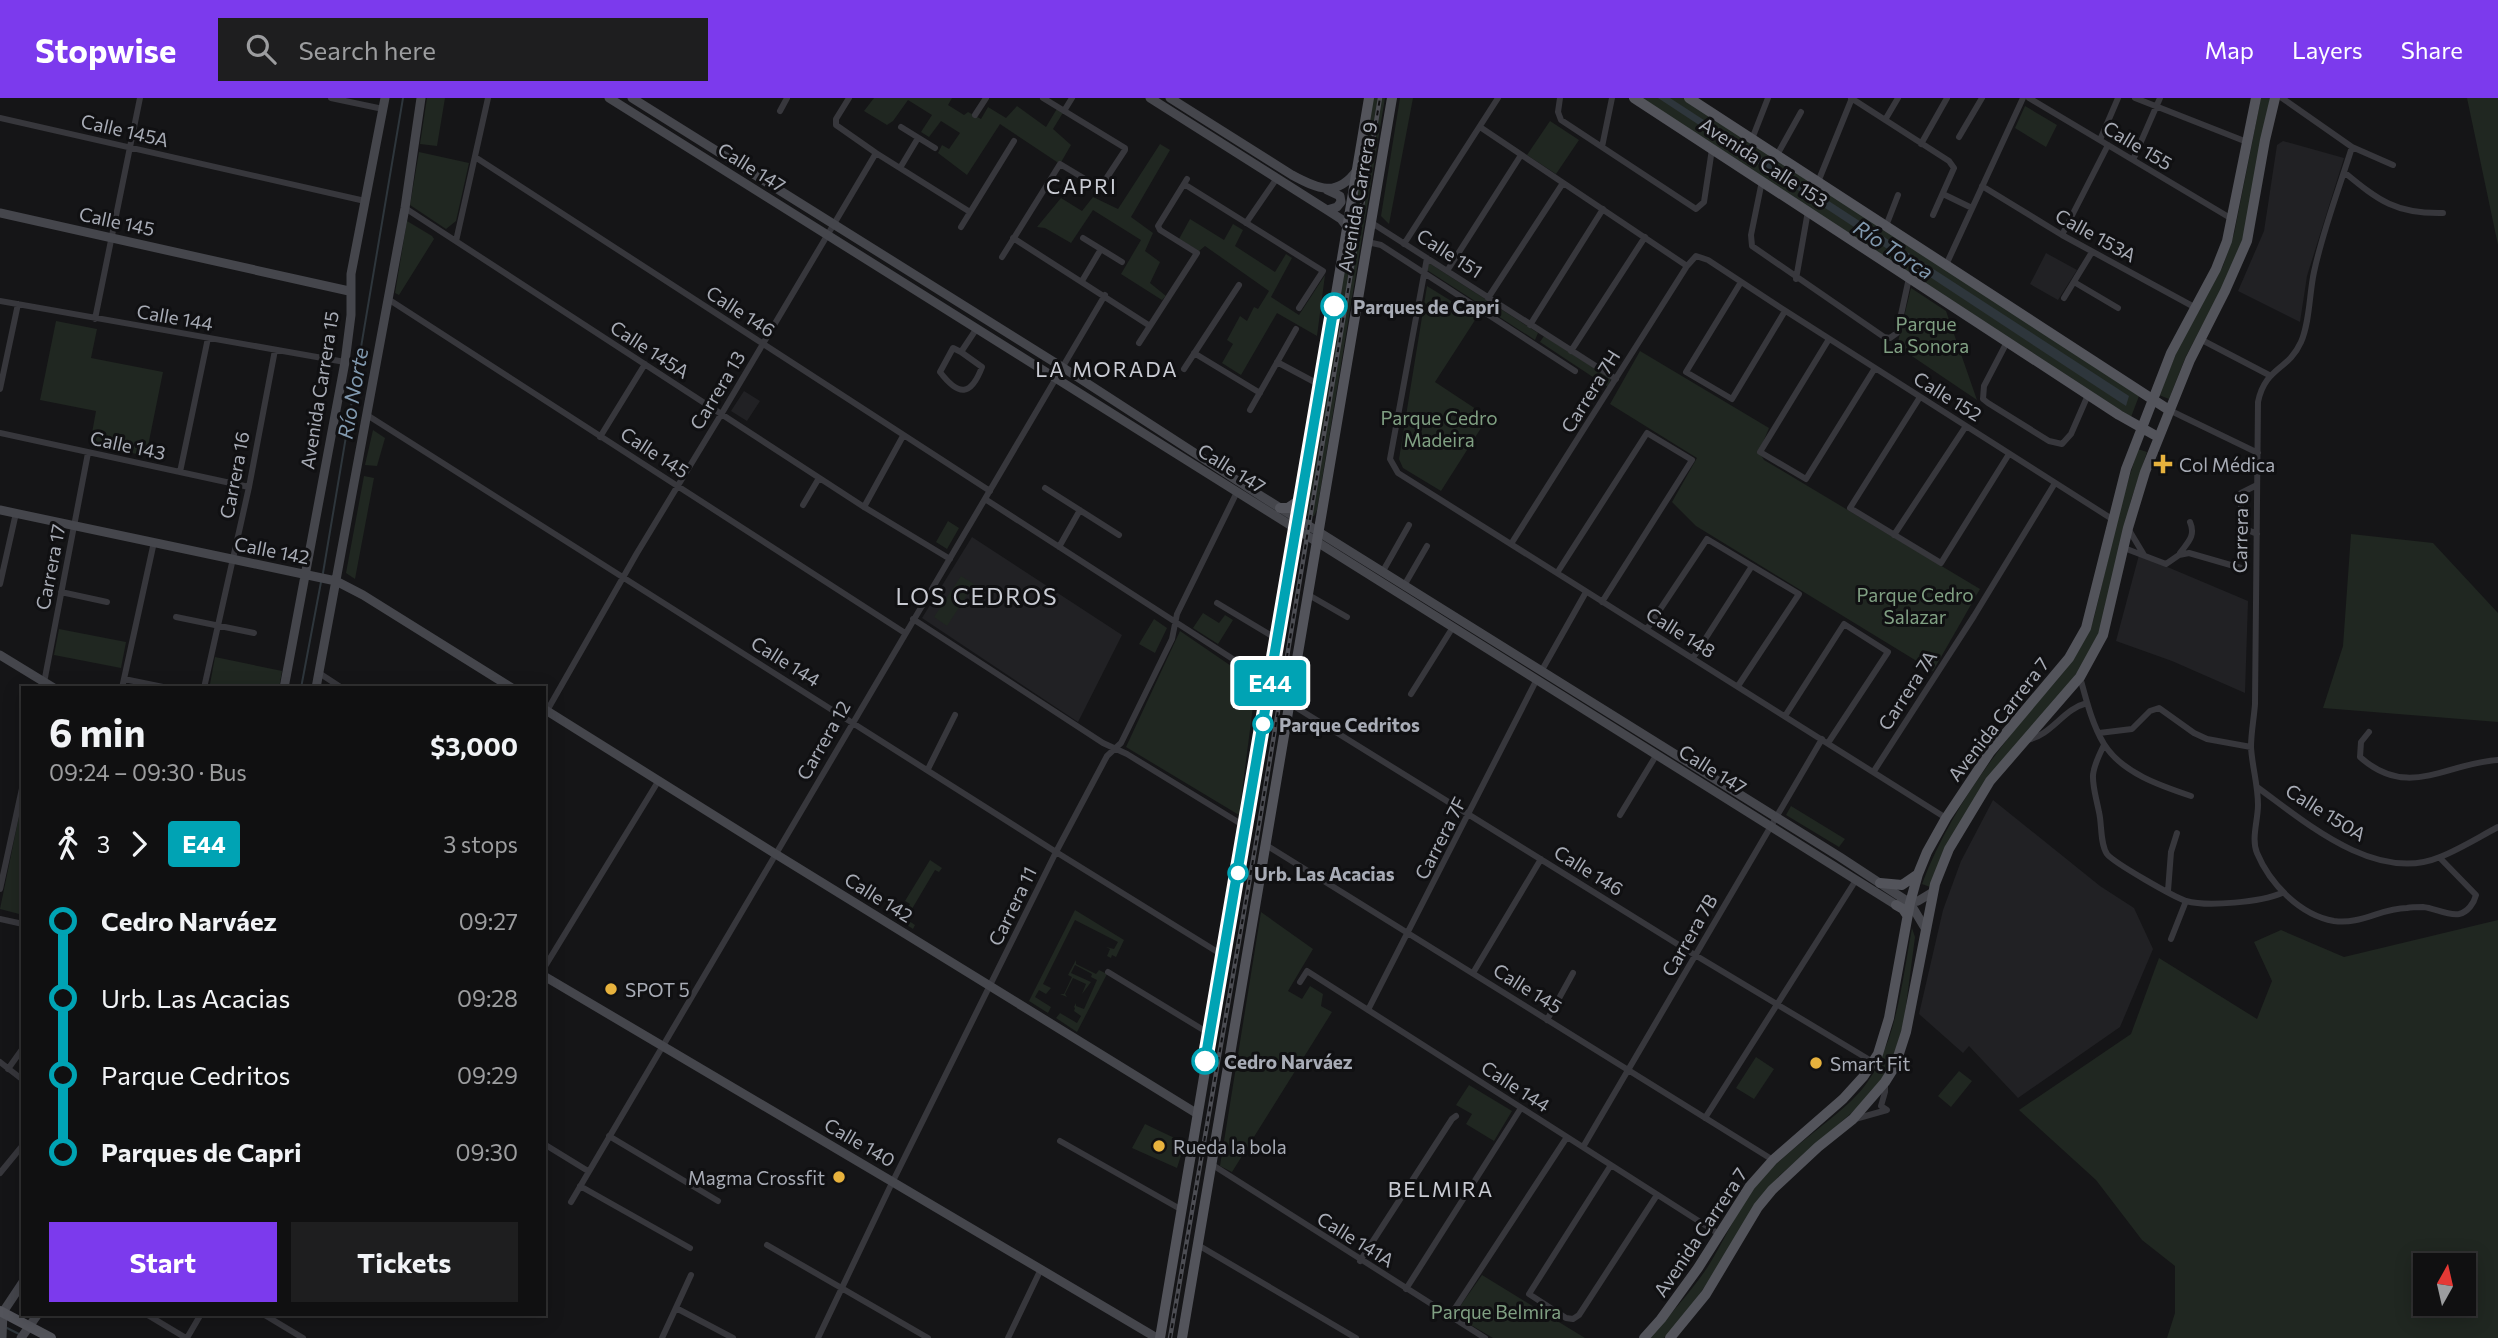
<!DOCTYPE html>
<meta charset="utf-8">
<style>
:root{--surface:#101011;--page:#1e1e1f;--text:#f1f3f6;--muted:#9c9d9f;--line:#303031;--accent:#7c3aed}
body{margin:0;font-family:Commissioner,sans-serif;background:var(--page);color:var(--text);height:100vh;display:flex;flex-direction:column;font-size:26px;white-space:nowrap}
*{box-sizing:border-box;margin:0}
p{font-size:23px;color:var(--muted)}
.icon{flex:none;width:38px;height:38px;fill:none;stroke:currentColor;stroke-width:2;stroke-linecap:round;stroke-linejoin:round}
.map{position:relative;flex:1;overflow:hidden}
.panel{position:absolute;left:21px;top:588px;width:525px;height:630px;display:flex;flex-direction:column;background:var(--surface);border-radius:0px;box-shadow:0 4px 18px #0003,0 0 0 2px var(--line)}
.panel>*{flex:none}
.badge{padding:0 14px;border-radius:5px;font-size:24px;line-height:46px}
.needle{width:46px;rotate:8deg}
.controls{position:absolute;left:2413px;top:1155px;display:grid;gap:14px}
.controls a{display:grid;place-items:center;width:63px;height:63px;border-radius:0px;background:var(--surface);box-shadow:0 4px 18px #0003,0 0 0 2px var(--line);font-size:35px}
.map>.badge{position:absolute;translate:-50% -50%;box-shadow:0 0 0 4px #fff}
.legs{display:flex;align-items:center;gap:10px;height:77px;padding:0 28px;font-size:23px}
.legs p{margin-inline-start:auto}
.summary{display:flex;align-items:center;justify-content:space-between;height:119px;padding:0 28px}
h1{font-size:38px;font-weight:700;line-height:52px}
.action{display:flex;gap:14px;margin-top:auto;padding:14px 28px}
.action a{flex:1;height:80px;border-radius:0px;background:var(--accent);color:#fff;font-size:28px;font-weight:700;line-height:80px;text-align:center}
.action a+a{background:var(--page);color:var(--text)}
ul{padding:0 28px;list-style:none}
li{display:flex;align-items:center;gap:24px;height:77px;font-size:26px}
li i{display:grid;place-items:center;width:10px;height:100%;margin:0 9px;background:currentColor}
li i::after{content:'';width:18px;height:18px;margin:-9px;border:5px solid;border-radius:50%;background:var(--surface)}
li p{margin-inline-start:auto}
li:first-child i{background:linear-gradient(#0000 50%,currentColor 0)}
li:last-child i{background:linear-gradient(currentColor 50%,#0000 0)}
header{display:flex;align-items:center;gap:42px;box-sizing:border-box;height:98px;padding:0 35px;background:var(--accent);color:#fff}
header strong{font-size:33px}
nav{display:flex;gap:38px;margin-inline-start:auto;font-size:24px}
.search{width:490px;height:63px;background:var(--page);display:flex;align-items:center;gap:18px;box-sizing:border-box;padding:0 24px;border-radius:0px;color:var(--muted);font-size:26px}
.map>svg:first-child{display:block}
.built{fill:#212124}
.green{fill:#202721;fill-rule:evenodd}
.water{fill:#2e363c}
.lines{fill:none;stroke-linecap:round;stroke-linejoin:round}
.stream{stroke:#2e363c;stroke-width:2}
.street{stroke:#37373c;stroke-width:6}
.secondary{stroke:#45464c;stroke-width:9}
.primary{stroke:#53545b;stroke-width:10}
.rail-casing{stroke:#4c4d53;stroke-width:4.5}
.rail{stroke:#101012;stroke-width:2;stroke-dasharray:5;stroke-linecap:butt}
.line-1-casing{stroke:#fff;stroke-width:16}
.line-1{stroke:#00a3b4;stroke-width:10}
.stop-1-dot{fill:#fff;stroke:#00a3b4;stroke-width:3.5}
.poi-dot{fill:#e7b23d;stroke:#101012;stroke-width:2.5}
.labels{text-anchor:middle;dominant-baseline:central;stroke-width:6;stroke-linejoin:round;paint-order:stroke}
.street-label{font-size:19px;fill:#a8acb6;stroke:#101012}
.stop-label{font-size:19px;font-weight:bold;fill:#a8acb6;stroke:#101012;text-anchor:start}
.park-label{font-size:19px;fill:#80a083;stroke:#101012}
.poi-label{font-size:19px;fill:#a8acb6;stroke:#101012;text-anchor:start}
.neighbourhood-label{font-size:21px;letter-spacing:2px;fill:#c9cbd3;stroke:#101012}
.water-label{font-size:21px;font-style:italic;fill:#8199af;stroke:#101012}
.quarter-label{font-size:23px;letter-spacing:2px;fill:#c9cbd3;stroke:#101012}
</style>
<header>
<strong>Stopwise</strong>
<div class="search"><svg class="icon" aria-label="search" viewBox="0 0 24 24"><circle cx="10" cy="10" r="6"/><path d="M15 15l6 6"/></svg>Search here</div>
<nav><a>Map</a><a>Layers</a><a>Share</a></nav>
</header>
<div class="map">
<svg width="2498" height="1240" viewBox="0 0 2498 1240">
<rect width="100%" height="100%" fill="#151517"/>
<path class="built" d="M2283 43 2344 60 2307 178 2300 224 2238 193 2264 133 2277 47Z
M2046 155 2077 172 2058 202 2030 186Z
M744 293 760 303 747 323 731 313Z
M972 439 1122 537 1078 624 922 520Z
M2139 457 2248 503 2245 595 2172 563 2116 543Z
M1993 702 2100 788 2134 810 2153 851 2120 929 2018 1000 1969 948 1963 955 1919 916 1943 812 1961 763Z"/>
<path class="green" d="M427 0H445L437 48 420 46Z
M874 0H952L948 7 964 17 968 14 981 21 988 9 1006 20 1017 8 1046 29 1058 9 1064 13 1053 31 1071 47 1060 66 1000 26 967 77 938 55 942 47 949 51 960 35 941 23 929 39 921 34 932 17 908 2 893 23 887 27 864 13Z
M1372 0H1385L1317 412 1314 418H1307L1303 412Z
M1400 0H1413L1389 126 1381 118Z
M1641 0H1684L2139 298 2131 319Z
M2261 0H2270L2244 139 2221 192 2186 258 2169 301 2159 297 2178 251 2223 168 2234 136Z
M2467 0H2498V147Z
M2025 8 2057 27 2046 49 2015 30Z
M1550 23 1579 42 1556 76 1527 57Z
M1160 46 1170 52 1131 119 1153 135 1145 153 1160 164 1150 185 1166 198 1162 202 1121 176 1141 142 1093 112 1071 145 1045 130 1037 129 1061 100 1082 113 1093 99 1118 111Z
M419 54 469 65 456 123 446 131 410 107Z
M1190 121 1224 142 1233 126 1243 132 1235 148 1275 174 1286 156 1292 160 1271 199 1299 217 1325 177 1317 238 1277 215 1241 277 1222 265 1233 246 1227 242 1240 218 1247 223 1254 209 1258 211 1269 193 1205 148 1199 153 1179 141Z
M407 123 432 138 434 141 399 197 395 195Z
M1429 165 1538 235 1535 242 1427 172Z
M1427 188 1477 219 1435 284 1488 319 1441 393 1403 370 1399 361Z
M1911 190 1946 213 1977 302 1897 248Z
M56 223 97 231 91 260 163 274 146 358 90 346 96 313 40 302Z
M1544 238 1611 281 1608 289 1540 244Z
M1640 253 1769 330 1759 354 1764 362 1980 491 1933 573 1696 428 1672 404 1697 360 1610 306Z
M373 332 385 340 377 368 365 367Z
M2138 351 2147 354 2131 402 2108 508 2094 549 2072 582 1998 667 1930 789 1922 786C1945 725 1980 675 2020 625 2050 588 2077 567 2094 520L2121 406Z
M364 378 374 380 355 481 346 475Z
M948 423 959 430 947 451 936 444Z
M2351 436 2433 445 2498 515V624L2323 610 2343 548Z
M961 478 974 486 947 528 934 519Z
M1203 515 1219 525 1225 517 1233 522 1218 546 1193 530Z
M1154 521 1167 530 1155 555 1139 546Z
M59 531 126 544 121 570 54 557Z
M1180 533 1256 585 1239 717 1126 649Z
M215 559 282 573 279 590H230L210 586Z
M1791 708 1845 741 1839 749 1786 717Z
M19 718 23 719V817L0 811Z
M930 762 942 770 939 774 935 772 906 821 915 827 913 831 901 823 910 806 905 803Z
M1075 812 1124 842 1116 859 1112 857 1111 860 1107 858 1110 851 1106 849 1114 851 1118 844 1075 822 1043 886 1051 890 1046 896 1039 892 1035 899 1051 909 1048 915 1029 903Z
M1261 814 1313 851 1288 893 1302 901 1310 888 1323 896 1321 908 1332 914 1232 1074 1220 1068Z
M2498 822V1240H2167L2175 1215V1168L2142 1142 2096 1082 2019 1012 2131 936 2159 860 2257 921 2272 883 2254 844 2281 832 2344 859ZM2426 1167H2464V1206H2426Z
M1912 830 1915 839 1904 923 1893 961 1881 982 1856 1011 1779 1078 1689 1212 1664 1240H1649C1669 1218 1690 1195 1707 1170 1723 1145 1735 1116 1753 1092 1780 1056 1818 1034 1851 1003 1896 962 1901 887 1912 830Z
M1076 862V866L1096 876 1099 872 1107 876 1077 934 1056 920 1060 915 1077 925 1081 918 1074 913 1075 910 1074 909 1076 905V908L1084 911 1097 882 1091 879 1092 876 1075 867 1071 875 1091 884 1082 896 1086 886 1073 880 1065 896 1067 899 1060 896H1064L1072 879 1068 877Z
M1756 959 1774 971 1754 1001 1736 990Z
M1959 973 1972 983 1951 1009 1938 998Z
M1469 987 1512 1013 1494 1043 1466 1026 1472 1016 1456 1007Z
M1145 1026 1185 1045 1177 1070 1132 1050Z
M1482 1177 1585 1240H1493L1454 1217Z"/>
<path class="water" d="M1658 0H1670L2129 298 2126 308Z"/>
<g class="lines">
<path class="stream" d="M323 475 403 0
M301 590 321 484
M7 1230 21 1237"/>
<path class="street" d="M331 0 383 11
M849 0 836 21V27L876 55 970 114
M1560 0 1558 14 1561 22 1696 111 1704 104 1712 51
M1851 0 1949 63 1954 70 1933 117
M2029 0 2232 121
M2135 0 2247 44
M2282 0 2352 49 2393 67
M780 13 787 0
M1064 13 1072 0
M975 17 986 0
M0 20 365 103
M1885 22 1898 0
M901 29 935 50
M1480 29 1687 168
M1959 39 1982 0
M1752 41 1768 0
M2100 42 2118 0
M1921 46 1947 0
M1602 49 1612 0
M2352 49C2339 91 2323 132 2314 174 2309 197 2310 223 2301 244 2288 273 2265 269 2258 304L2255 606C2254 620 2251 635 2251 649 2252 668 2258 687 2258 707 2258 722 2251 741 2257 755 2270 786 2300 817 2334 823 2361 827 2381 810 2407 810 2412 809 2418 809 2423 809 2434 810 2448 818 2459 816 2468 814 2474 805 2476 797L2440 760
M1777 57 1801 14
M475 59 990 393
M2133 62 2160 0
M900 70 918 40
M2344 74C2379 103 2396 116 2443 115
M1762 83 1751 137 1752 148 1884 239 1890 240 1897 235 1909 180
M1818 84 1852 0
M1184 86 1323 173 1299 210
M1982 88 2062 137 2196 210
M1943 96 1972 110
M405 110 864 409 950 461
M1246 125 1277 80
M1372 125 1616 281
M1886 128 1898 97
M961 129 1014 43
M2062 137 2108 47
M1013 140 1150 228
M1083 140 1122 164
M456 143 488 0
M1404 146 1498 0
M1367 148 1372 145 1381 147 1575 273
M1002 159 1060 66 1100 90 1125 52V50L1043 0
M1427 160 1390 361 1398 375 1946 720
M1946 167 2023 0
M1447 173 1521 57
M1796 181 1808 113
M1082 183 1101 151
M1741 184 1686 274 1732 301 1785 213
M2074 184 2118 210
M1488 200 1563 85
M2064 200 2092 154
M388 201 905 535
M0 203 345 264
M95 221 140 0
M1530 227 1603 111
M1829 241 1760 354 1806 381 1875 270
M2200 241 2269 277
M2007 244 1984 288 1983 301 1988 305 2049 343 2062 346 2071 336 2088 297
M1139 245 1197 155 1160 132 1158 128 1187 81
M953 250 961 254 982 269C971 298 959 299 940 274Z
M1571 253 1645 139
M961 254 977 230
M1194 255 1260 295
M1277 264 1320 287
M1184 271 1239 187
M0 291 18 206
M1920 299 1850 410 1941 465 2009 356
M1250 312 1296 231
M2169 312 2258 355
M367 317 1056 754 1224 858
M0 335 249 389
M600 339 645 266
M180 374 208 240
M1045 390 1119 437
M985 401 1270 585
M803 407 819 380
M864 409 903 338
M2129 432 2144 457
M2257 436 2241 429V395L2257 387
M1894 437 1966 328
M1511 446 1687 168 1696 158 1708 162 1781 210 2112 421
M1059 449 1080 412
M2124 450 2166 466 2179 457 2189 455 2241 470
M2180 455C2188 444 2196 438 2190 424
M1383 473 1409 427
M1557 475 1647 335 1692 362 1602 504
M0 486 16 415
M1405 486 1427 448
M61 494 107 504
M1307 496 1347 519
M1217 505 1277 541
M176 519 254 535
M913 521 1103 645 1127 656 1246 729
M1647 531 1707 441 1799 496 1738 588
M1693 560 1752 468
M1542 572 1586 494
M319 575 342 590
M2080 579C2086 601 2092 626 2104 646 2122 675 2161 688 2191 698
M124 581 168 590
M43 590 88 355
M122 590 154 444
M204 590 249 389 275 252
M1411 596 1453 529
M1289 605 1695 857 1873 964
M544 618 637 455 722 315 876 55
M1785 618 1844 526 1888 554 1828 645
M2369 634 2361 644 2360 659C2408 702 2446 665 2498 662
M2099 635 2132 631 2150 613 2159 610 2194 635 2207 641 2251 649
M2027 642C2052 637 2063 611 2087 605
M2104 647C2088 679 2092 680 2099 714 2102 726 2100 746 2107 756 2114 765 2174 799 2186 803 2208 809 2261 804 2282 795
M928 671 955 617
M1874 673 1974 518 2055 385
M2257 689C2305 724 2376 786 2440 759 2460 751 2479 739 2498 729
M1620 717 1657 656
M1266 747 1773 1062
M0 791 23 686
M2168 793 2171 754 2177 735
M0 821 23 826
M2171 841 2186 803
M544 870 659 682
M1108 874 1210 936
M1473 875 1541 761
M1300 884 1307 873 1719 1136
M1368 912 1537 581
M1547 922 1573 875
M0 964 23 982
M8 971 23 950
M1705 1020 1856 782
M1855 1021 1887 1012 1881 1008 1885 994V984
M609 1038 718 1103
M1060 1043 1182 1112
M544 1046 588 1073
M1583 1049 1822 641
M1211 1066 1485 1240
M1611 1067 1529 1196 1566 1220 1573 1221 1579 1217 1657 1097
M0 1075 23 1047
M580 1088 690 1150
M571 1104 1105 197
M767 1147 928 1240
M1198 1147 1356 1240
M1360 1163 1452 1021 1456 1018
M1406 1191 1521 1010
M676 1210 733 1240
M146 1216 186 1240
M263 1216 303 1240
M1450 1218 1567 1039
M187 1240 201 1216
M662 1240 691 1177
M818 1240 890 1089 1056 754 1107 658 1121 645 1172 541 1177 516 1237 394
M1008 1240 1041 1171"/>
<path class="secondary" d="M609 0 1896 807 1918 803 1933 794
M632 0 1062 269 1261 398 1840 759 1910 805 1925 830
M1150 0 1327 112 1341 121 1348 130
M1170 0 1292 77C1318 91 1337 100 1357 72
M1327 92 1340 98 1341 104 1337 109 1327 112
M0 115 349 193
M0 412 336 483 363 497 512 590
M0 557 54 590
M284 590 345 264 351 217V176L385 0
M316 590 405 110 421 0
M544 611 774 755 1196 1015
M544 878 1157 1240
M2 1240 3 1214 23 1184
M21 1240 38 1216"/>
<path class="primary" d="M1634 0 2119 317 2158 339
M1689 0 2169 312
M1280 410H1288L1300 402
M1880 785 1902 787 1918 776
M1896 807 1903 811 1907 817
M0 1213 51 1240
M1160 1240 1369 0
M1182 1240 1392 0
M1644 1240 1661 1221 1698 1170 1750 1088 1773 1062 1843 1001 1863 979 1878 956 1889 920 1910 805 1918 776 1927 754 1946 720 1990 654 2069 560 2086 530 2126 371 2171 255 2216 171 2227 143 2256 0
M1670 1240 1706 1196 1758 1109 1772 1092 1818 1049 1853 1021 1885 984 1895 968 1906 934 1935 786 1949 751 1990 683 2080 579 2103 537 2128 430 2145 374 2190 262 2225 193 2247 143 2265 42 2275 0"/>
<defs>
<path id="rail" d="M1170 1240 1257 739 1380 0"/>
</defs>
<use href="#rail" class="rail-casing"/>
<use href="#rail" class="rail"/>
</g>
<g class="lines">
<defs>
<path id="line-1" d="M1205 963 1334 208"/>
</defs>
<use href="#line-1" class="line-1-casing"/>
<use href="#line-1" class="line-1"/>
</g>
<g class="stop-1-dot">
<circle cx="1334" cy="208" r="12"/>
<circle cx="1263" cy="626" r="9"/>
<circle cx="1238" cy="775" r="9"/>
<circle cx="1205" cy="963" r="12"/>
</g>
<g class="poi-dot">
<path d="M2159.5 355.5h7v7h7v7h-7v7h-7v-7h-7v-7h7z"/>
<circle cx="611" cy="891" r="7"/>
<circle cx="1816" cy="965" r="7"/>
<circle cx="1159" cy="1048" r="7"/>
<circle cx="839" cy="1079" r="7"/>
</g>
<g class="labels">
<g class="street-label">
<text transform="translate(125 32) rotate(13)">Calle 145A</text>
<text transform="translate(2138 47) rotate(31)">Calle 155</text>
<text transform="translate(1764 64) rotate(33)">Avenida Calle 153</text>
<text transform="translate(752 69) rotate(32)">Calle 147</text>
<text transform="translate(1357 99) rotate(-80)">Avenida Carrera 9</text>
<text transform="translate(117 123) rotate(12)">Calle 145</text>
<text transform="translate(2096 137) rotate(29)">Calle 153A</text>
<text transform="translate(1450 155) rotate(33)">Calle 151</text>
<text transform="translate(741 213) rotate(33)">Calle 146</text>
<text transform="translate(175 219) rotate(10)">Calle 144</text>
<text transform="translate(650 251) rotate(33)">Calle 145A</text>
<text transform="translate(319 292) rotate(-81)">Avenida Carrera 15</text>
<text transform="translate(717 292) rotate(-59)">Carrera 13</text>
<text transform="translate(1590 293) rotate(-58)">Carrera 7H</text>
<text transform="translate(1948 298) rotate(32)">Calle 152</text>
<text transform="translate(128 347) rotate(12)">Calle 143</text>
<text transform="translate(655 354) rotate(33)">Calle 145</text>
<text transform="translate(1232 370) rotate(32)">Calle 147</text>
<text transform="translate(234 377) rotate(-79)">Carrera 16</text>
<text transform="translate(2240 435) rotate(-89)">Carrera 6</text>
<text transform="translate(272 452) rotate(11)">Calle 142</text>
<text transform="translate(50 469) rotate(-79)">Carrera 17</text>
<text transform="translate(1681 534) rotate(32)">Calle 148</text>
<text transform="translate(786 563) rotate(32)">Calle 144</text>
<text transform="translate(1907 592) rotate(-57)">Carrera 7A</text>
<text transform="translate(1998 621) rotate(-52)">Avenida Carrera 7</text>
<text transform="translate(823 642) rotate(-60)">Carrera 12</text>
<text transform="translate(1713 671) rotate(32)">Calle 147</text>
<text transform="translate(2326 714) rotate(32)">Calle 150A</text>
<text transform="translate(1440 740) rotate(-63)">Carrera 7F</text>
<text transform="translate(1589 772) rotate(32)">Calle 146</text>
<text transform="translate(879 799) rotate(32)">Calle 142</text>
<text transform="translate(1012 808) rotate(-64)">Carrera 11</text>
<text transform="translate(1689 837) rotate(-60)">Carrera 7B</text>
<text transform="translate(1528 890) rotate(32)">Calle 145</text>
<text transform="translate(1516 988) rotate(33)">Calle 144</text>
<text transform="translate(860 1044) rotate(30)">Calle 140</text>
<text transform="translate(1700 1134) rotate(-56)">Avenida Carrera 7</text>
<text transform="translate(1356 1141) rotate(32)">Calle 141A</text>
</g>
<g class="stop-label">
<text x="1353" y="208">Parques de Capri</text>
<text x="1279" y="626">Parque Cedritos</text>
<text x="1254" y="775">Urb. Las Acacias</text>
<text x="1224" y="963">Cedro Narváez</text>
</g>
<g class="park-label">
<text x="1926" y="225">Parque<tspan x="1926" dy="22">La Sonora</tspan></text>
<text x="1439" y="319">Parque Cedro<tspan x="1439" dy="22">Madeira</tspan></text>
<text x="1915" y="496">Parque Cedro<tspan x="1915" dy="22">Salazar</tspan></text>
<text x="1496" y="1213">Parque Belmira</text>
</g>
<g class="poi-label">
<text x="2179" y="366">Col Médica</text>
<text x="625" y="891">SPOT 5</text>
<text x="1830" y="965">Smart Fit</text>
<text x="1173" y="1048">Rueda la bola</text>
<text x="825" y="1079" text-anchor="end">Magma Crossfit</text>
</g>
<g class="neighbourhood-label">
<text x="1082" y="87">CAPRI</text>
<text x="1107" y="270">LA MORADA</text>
<text x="1441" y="1090">BELMIRA</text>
</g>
<g class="water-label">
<text transform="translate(1894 151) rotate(33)">Río Torca</text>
<text transform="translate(352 295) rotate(-80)">Río Norte</text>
</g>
<g class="quarter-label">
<text x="977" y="498">LOS CEDROS</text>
</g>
</g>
</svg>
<div class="controls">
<a><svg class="needle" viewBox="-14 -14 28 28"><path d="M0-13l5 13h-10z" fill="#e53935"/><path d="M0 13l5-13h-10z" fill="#9c9d9f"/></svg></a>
</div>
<b class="badge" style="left:1270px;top:585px;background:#00a3b4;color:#fff">E44</b>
<section class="panel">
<div class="summary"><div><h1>6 min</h1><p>09:24 – 09:30 · Bus</p></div><b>$3,000</b></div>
<div class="legs"><svg class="icon" aria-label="walk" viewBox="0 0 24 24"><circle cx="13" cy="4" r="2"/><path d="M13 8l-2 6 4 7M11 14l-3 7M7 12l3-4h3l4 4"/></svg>3<svg class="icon" aria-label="forward" viewBox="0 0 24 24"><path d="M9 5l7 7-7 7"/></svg><b class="badge" style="background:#00a3b4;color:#fff">E44</b><p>3 stops</p></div>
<ul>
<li><i style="color:#00a3b4"></i><b>Cedro Narváez</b><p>09:27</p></li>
<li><i style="color:#00a3b4"></i><span>Urb. Las Acacias</span><p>09:28</p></li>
<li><i style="color:#00a3b4"></i><span>Parque Cedritos</span><p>09:29</p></li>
<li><i style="color:#00a3b4"></i><b>Parques de Capri</b><p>09:30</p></li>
</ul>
<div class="action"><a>Start</a><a>Tickets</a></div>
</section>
</div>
